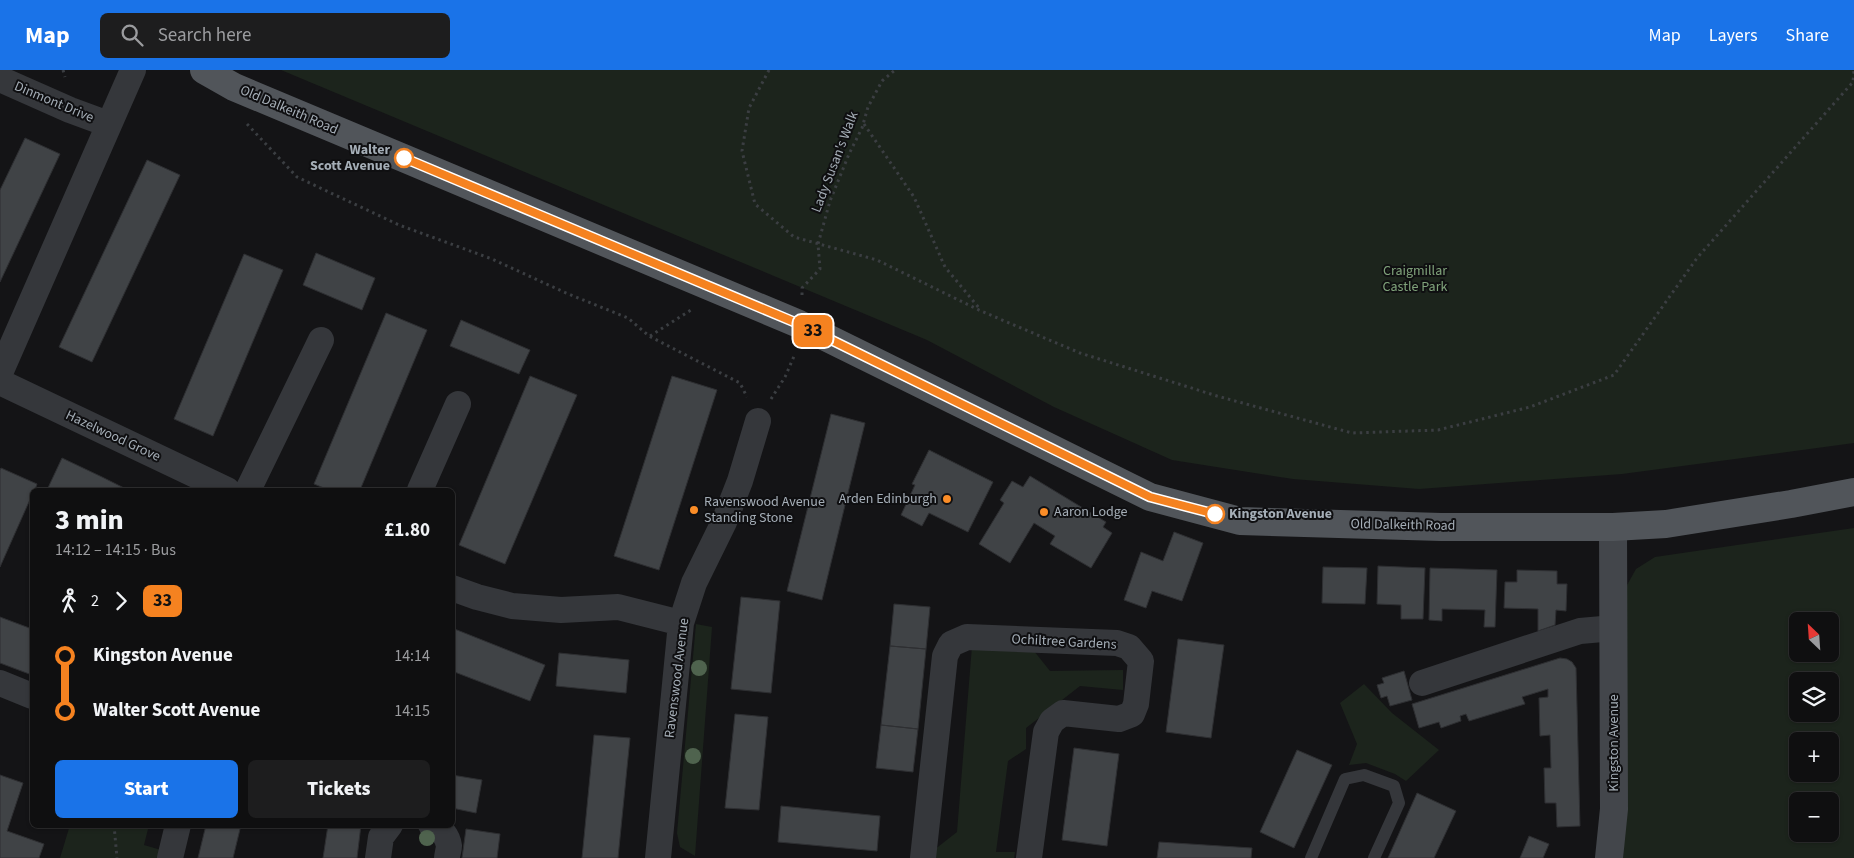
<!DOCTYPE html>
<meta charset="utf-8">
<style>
:root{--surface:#0f0f10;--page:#1d1d1e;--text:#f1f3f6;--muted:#9b9c9f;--line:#2f2f30;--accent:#1a73e8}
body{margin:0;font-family:"Source Sans 3",sans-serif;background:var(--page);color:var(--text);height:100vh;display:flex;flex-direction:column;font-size:19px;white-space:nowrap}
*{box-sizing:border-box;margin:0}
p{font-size:16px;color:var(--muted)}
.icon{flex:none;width:28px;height:28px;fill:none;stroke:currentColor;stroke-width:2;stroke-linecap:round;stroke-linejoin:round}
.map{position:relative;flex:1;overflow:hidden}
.details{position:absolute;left:30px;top:418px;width:425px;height:340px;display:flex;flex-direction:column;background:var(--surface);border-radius:8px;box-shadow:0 1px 4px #0004,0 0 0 1px var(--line)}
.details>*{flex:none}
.badge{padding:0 10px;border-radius:8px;font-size:18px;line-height:32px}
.needle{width:32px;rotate:335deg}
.buttons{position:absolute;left:1789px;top:542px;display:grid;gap:10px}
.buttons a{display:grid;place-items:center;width:50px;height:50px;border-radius:8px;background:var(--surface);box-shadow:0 1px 4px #0004,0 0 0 1px var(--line);font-size:25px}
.map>.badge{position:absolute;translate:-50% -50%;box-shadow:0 0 0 2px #fff}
.legs{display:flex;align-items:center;gap:8px;height:55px;padding:0 25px;font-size:16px}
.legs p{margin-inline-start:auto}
.summary{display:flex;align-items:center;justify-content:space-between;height:85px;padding:0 25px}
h1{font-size:28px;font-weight:800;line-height:38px}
.cta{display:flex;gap:10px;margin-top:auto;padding:10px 25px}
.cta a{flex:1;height:58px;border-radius:8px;background:var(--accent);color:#fff;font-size:20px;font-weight:800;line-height:58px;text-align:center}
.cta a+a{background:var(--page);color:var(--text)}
ul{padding:0 25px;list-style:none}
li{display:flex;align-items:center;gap:18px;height:55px;font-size:19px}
li i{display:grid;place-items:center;width:8px;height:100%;margin:0 6px;background:currentColor}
li i::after{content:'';width:12px;height:12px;margin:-6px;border:4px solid;border-radius:50%;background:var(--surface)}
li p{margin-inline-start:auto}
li:first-child i{background:linear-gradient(#0000 50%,currentColor 0)}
li:last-child i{background:linear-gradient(currentColor 50%,#0000 0)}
header{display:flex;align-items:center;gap:30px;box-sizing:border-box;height:70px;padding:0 25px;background:var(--accent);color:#fff}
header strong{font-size:24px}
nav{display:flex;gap:28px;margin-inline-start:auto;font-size:18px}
.search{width:350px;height:45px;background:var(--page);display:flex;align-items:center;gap:12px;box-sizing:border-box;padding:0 18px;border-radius:8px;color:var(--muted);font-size:19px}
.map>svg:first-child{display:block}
.green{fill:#1c241c;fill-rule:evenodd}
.building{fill:#404346;stroke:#2e2f32}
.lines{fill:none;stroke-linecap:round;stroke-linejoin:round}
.path{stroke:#3b3e42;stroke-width:3;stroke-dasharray:2.5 4;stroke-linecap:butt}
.lane{stroke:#35373b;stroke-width:12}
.street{stroke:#35373b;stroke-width:26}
.secondary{stroke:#43464b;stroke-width:28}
.primary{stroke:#51555a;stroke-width:28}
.tree{fill:#4f634e}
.line-1-casing{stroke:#fff;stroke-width:11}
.line-1{stroke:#f58220;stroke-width:8}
.stop-1-dot{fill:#fff;stroke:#f58220;stroke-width:2.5}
.poi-dot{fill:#fb8d27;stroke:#0f0f11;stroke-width:2}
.labels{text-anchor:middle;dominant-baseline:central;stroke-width:4;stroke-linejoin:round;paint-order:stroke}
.street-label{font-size:14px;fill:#a5aeb7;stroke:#0f0f11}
.stop-label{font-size:14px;font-weight:bold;fill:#a5aeb7;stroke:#0f0f11;text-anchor:end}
.park-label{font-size:14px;fill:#80a37b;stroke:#0f0f11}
.poi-label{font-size:14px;fill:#a5aeb7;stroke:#0f0f11;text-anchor:start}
</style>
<header>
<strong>Map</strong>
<div class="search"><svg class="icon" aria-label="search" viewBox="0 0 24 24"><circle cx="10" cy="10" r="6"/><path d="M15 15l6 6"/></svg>Search here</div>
<nav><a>Map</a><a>Layers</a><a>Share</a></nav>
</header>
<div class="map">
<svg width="1854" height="788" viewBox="0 0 1854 788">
<rect width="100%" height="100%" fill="#141416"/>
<path class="green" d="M281 0H1854V373L1622 404 1419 419 1293 409 1172 390 1054 337 927 270Z
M1854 458V788H1623L1626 741V517L1636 499 1655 487ZM1798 551H1830V584H1798ZM1798 611H1830V644H1798ZM1798 671H1830V704H1798ZM1798 731H1830V764H1798Z
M696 554 712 557 695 786 680 777 677 763Z
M972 576 1034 581 1050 601 1123 600V620L1080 616 1026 658V679L1008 691 996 782H1015L1014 788H933L934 780 957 762Z
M1364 614 1392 643 1439 680 1406 711 1395 704 1366 693 1349 695 1357 674 1340 633Z
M70 755H149L144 775 161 780 159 788H60Z"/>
<path class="building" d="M25 68 60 84 0 212V120Z
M147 90 180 105 92 292 59 277Z
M316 183 375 208 362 240 303 215Z
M244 184 283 200 213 366 174 349Z
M386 243 427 260 360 420H329L314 414Z
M461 250 530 280 519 304 450 276Z
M530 306 577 325 505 494 459 475Z
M672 306 717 320 659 500 614 486Z
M831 344 865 353 822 530 787 521Z
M929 380 993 412 968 462 929 443 922 456 901 445 915 415 912 414Z
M62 388 102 407 128 420H47Z
M1 398 37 414 35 420H32V425L0 497V400Z
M1030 406 1106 452 1103 457 1112 463 1091 498 1050 474 1055 466 1034 453 1010 493 979 474 1004 433 1000 430 1012 411 1023 417Z
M1174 462 1203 473 1182 531 1152 521 1146 538 1124 530 1141 482 1163 491Z
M1378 496 1425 498 1423 549H1401V535L1377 534Z
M1323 497 1367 498 1365 534 1322 533Z
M1430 498 1497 500 1495 557H1484L1485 540 1442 539V551L1429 550Z
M1517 500 1557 501V514H1567L1566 541 1556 540 1555 555 1538 561V539L1504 538 1505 512H1517Z
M741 527 780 531 771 623 731 619Z
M894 534 930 537 926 579 890 576Z
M0 547 32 559V605L0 593Z
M452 558 545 595 530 631 452 601Z
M1178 569 1224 575 1211 668 1166 662Z
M890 576 926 579 918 659 881 655Z
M559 583 629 590 626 623 556 616Z
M1560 588 1567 589 1572 592 1576 598 1580 756 1557 757 1556 733H1545L1544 698H1551L1550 665 1540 666 1539 628 1548 627V619L1522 627 1525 634 1469 651 1466 644 1460 646 1461 651 1441 658 1439 652 1419 658 1412 634Z
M1404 601 1412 630 1390 636 1387 626 1381 628 1377 615 1384 613 1382 608Z
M735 644 768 647 759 740 725 738Z
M881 655 918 659 913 702 876 698Z
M594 665 630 668 618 788H582Z
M1074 678 1119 684 1107 776 1062 770Z
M1297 680 1332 695 1294 778 1260 762Z
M0 705 23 713 7 761 44 774 39 788H0Z
M452 705 482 710 476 743 452 738Z
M1417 723 1456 741 1434 788H1388Z
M781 736 880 746 877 781 778 772Z
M206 755H241L233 788H198Z
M328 755H361L357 788H323Z
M466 759 500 764 497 788H462Z
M1529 766 1549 774 1543 788H1520Z
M1159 772 1252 778 1251 788H1157Z"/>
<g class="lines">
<path class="path" d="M63 0 65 7
M769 0 749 38 742 81 755 134 794 167 877 190 981 241 1080 283 1217 326 1352 363 1438 360 1530 337 1614 305 1697 188 1853 12 1854 0
M247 54 297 107 399 155 492 189 566 223 628 248 649 266 740 313 747 327
M864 54 914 127 945 197 979 238
M802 225V218L820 199 818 174 830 131 849 84 862 58 868 37 882 11 895 0
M650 266 691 240
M771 329 785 307 795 284
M114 755 117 788"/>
<path class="lane" d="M1311 788 1345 709 1364 705 1394 716 1399 733 1374 788"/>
<path class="street" d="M0 9 70 40 108 54
M0 303 133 0
M0 312 227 420
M248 420 321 270
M420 420 458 334
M452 518 477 527 512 536 561 540 618 537 681 553
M0 613 32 626
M1422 613 1580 561 1614 558
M431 755C440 756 448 767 449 776 449 779 447 785 447 788
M170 788 178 755
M378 788 381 767 390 755
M658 788 681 553 694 513 724 452 740 411 758 351
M923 788 945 586 951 574 967 567 1117 573 1129 577 1141 591 1136 634 1132 644 1119 649 1063 643 1052 651 1046 662 1029 788"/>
<path class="secondary" d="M1609 788 1614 739 1613 457"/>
<path class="primary" d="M204 0 234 17 799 254 1150 427 1240 451 1441 457H1613L1666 454 1791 434 1854 422"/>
</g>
<g class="tree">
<circle cx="699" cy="598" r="8"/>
<circle cx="693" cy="686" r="8"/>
<circle cx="427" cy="768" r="8"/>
</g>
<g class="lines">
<defs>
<path id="line-1" d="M404 88 799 254 1150 427 1215 444"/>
</defs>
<use href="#line-1" class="line-1-casing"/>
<use href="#line-1" class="line-1"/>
</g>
<g class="stop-1-dot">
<circle cx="404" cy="88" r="9"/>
<circle cx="1215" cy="444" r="9"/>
</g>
<g class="poi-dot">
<circle cx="947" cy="429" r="5"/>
<circle cx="694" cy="440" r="5"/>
<circle cx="1044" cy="442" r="5"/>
</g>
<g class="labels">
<g class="street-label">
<text transform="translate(54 32) rotate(23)">Dinmont Drive</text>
<text transform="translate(289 40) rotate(23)">Old Dalkeith Road</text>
<text transform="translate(835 92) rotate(-69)">Lady Susan's Walk</text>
<text transform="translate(113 366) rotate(25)">Hazelwood Grove</text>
<text transform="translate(1403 455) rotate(1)">Old Dalkeith Road</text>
<text transform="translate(1064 572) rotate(3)">Ochiltree Gardens</text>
<text transform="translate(677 608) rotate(-83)">Ravenswood Avenue</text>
<text transform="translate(1614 673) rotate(-90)">Kingston Avenue</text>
</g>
<g class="stop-label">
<text x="390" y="80">Walter<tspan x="390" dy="16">Scott Avenue</tspan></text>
<text x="1229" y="444" text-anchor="start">Kingston Avenue</text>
</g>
<g class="park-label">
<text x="1415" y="201">Craigmillar<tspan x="1415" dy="16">Castle Park</tspan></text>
</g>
<g class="poi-label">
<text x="937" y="429" text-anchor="end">Arden Edinburgh</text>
<text x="704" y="432">Ravenswood Avenue<tspan x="704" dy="16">Standing Stone</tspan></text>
<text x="1054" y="442">Aaron Lodge</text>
</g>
</g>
</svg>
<div class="buttons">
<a><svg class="needle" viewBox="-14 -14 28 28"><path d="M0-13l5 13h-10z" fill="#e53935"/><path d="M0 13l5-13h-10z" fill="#9b9c9f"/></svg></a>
<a><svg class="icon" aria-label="layers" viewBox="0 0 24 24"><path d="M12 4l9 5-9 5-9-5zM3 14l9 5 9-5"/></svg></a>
<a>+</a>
<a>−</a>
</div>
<b class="badge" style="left:813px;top:261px;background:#f58220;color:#111">33</b>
<section class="details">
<div class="summary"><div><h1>3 min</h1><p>14:12 – 14:15 · Bus</p></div><b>£1.80</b></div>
<div class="legs"><svg class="icon" aria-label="walk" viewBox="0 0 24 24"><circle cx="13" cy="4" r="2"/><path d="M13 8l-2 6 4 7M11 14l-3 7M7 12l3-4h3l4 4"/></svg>2<svg class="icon" aria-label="forward" viewBox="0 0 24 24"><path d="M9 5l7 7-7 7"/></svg><b class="badge" style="background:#f58220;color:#111">33</b></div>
<ul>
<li><i style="color:#f58220"></i><b>Kingston Avenue</b><p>14:14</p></li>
<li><i style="color:#f58220"></i><b>Walter Scott Avenue</b><p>14:15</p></li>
</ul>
<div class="cta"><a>Start</a><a>Tickets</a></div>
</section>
</div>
